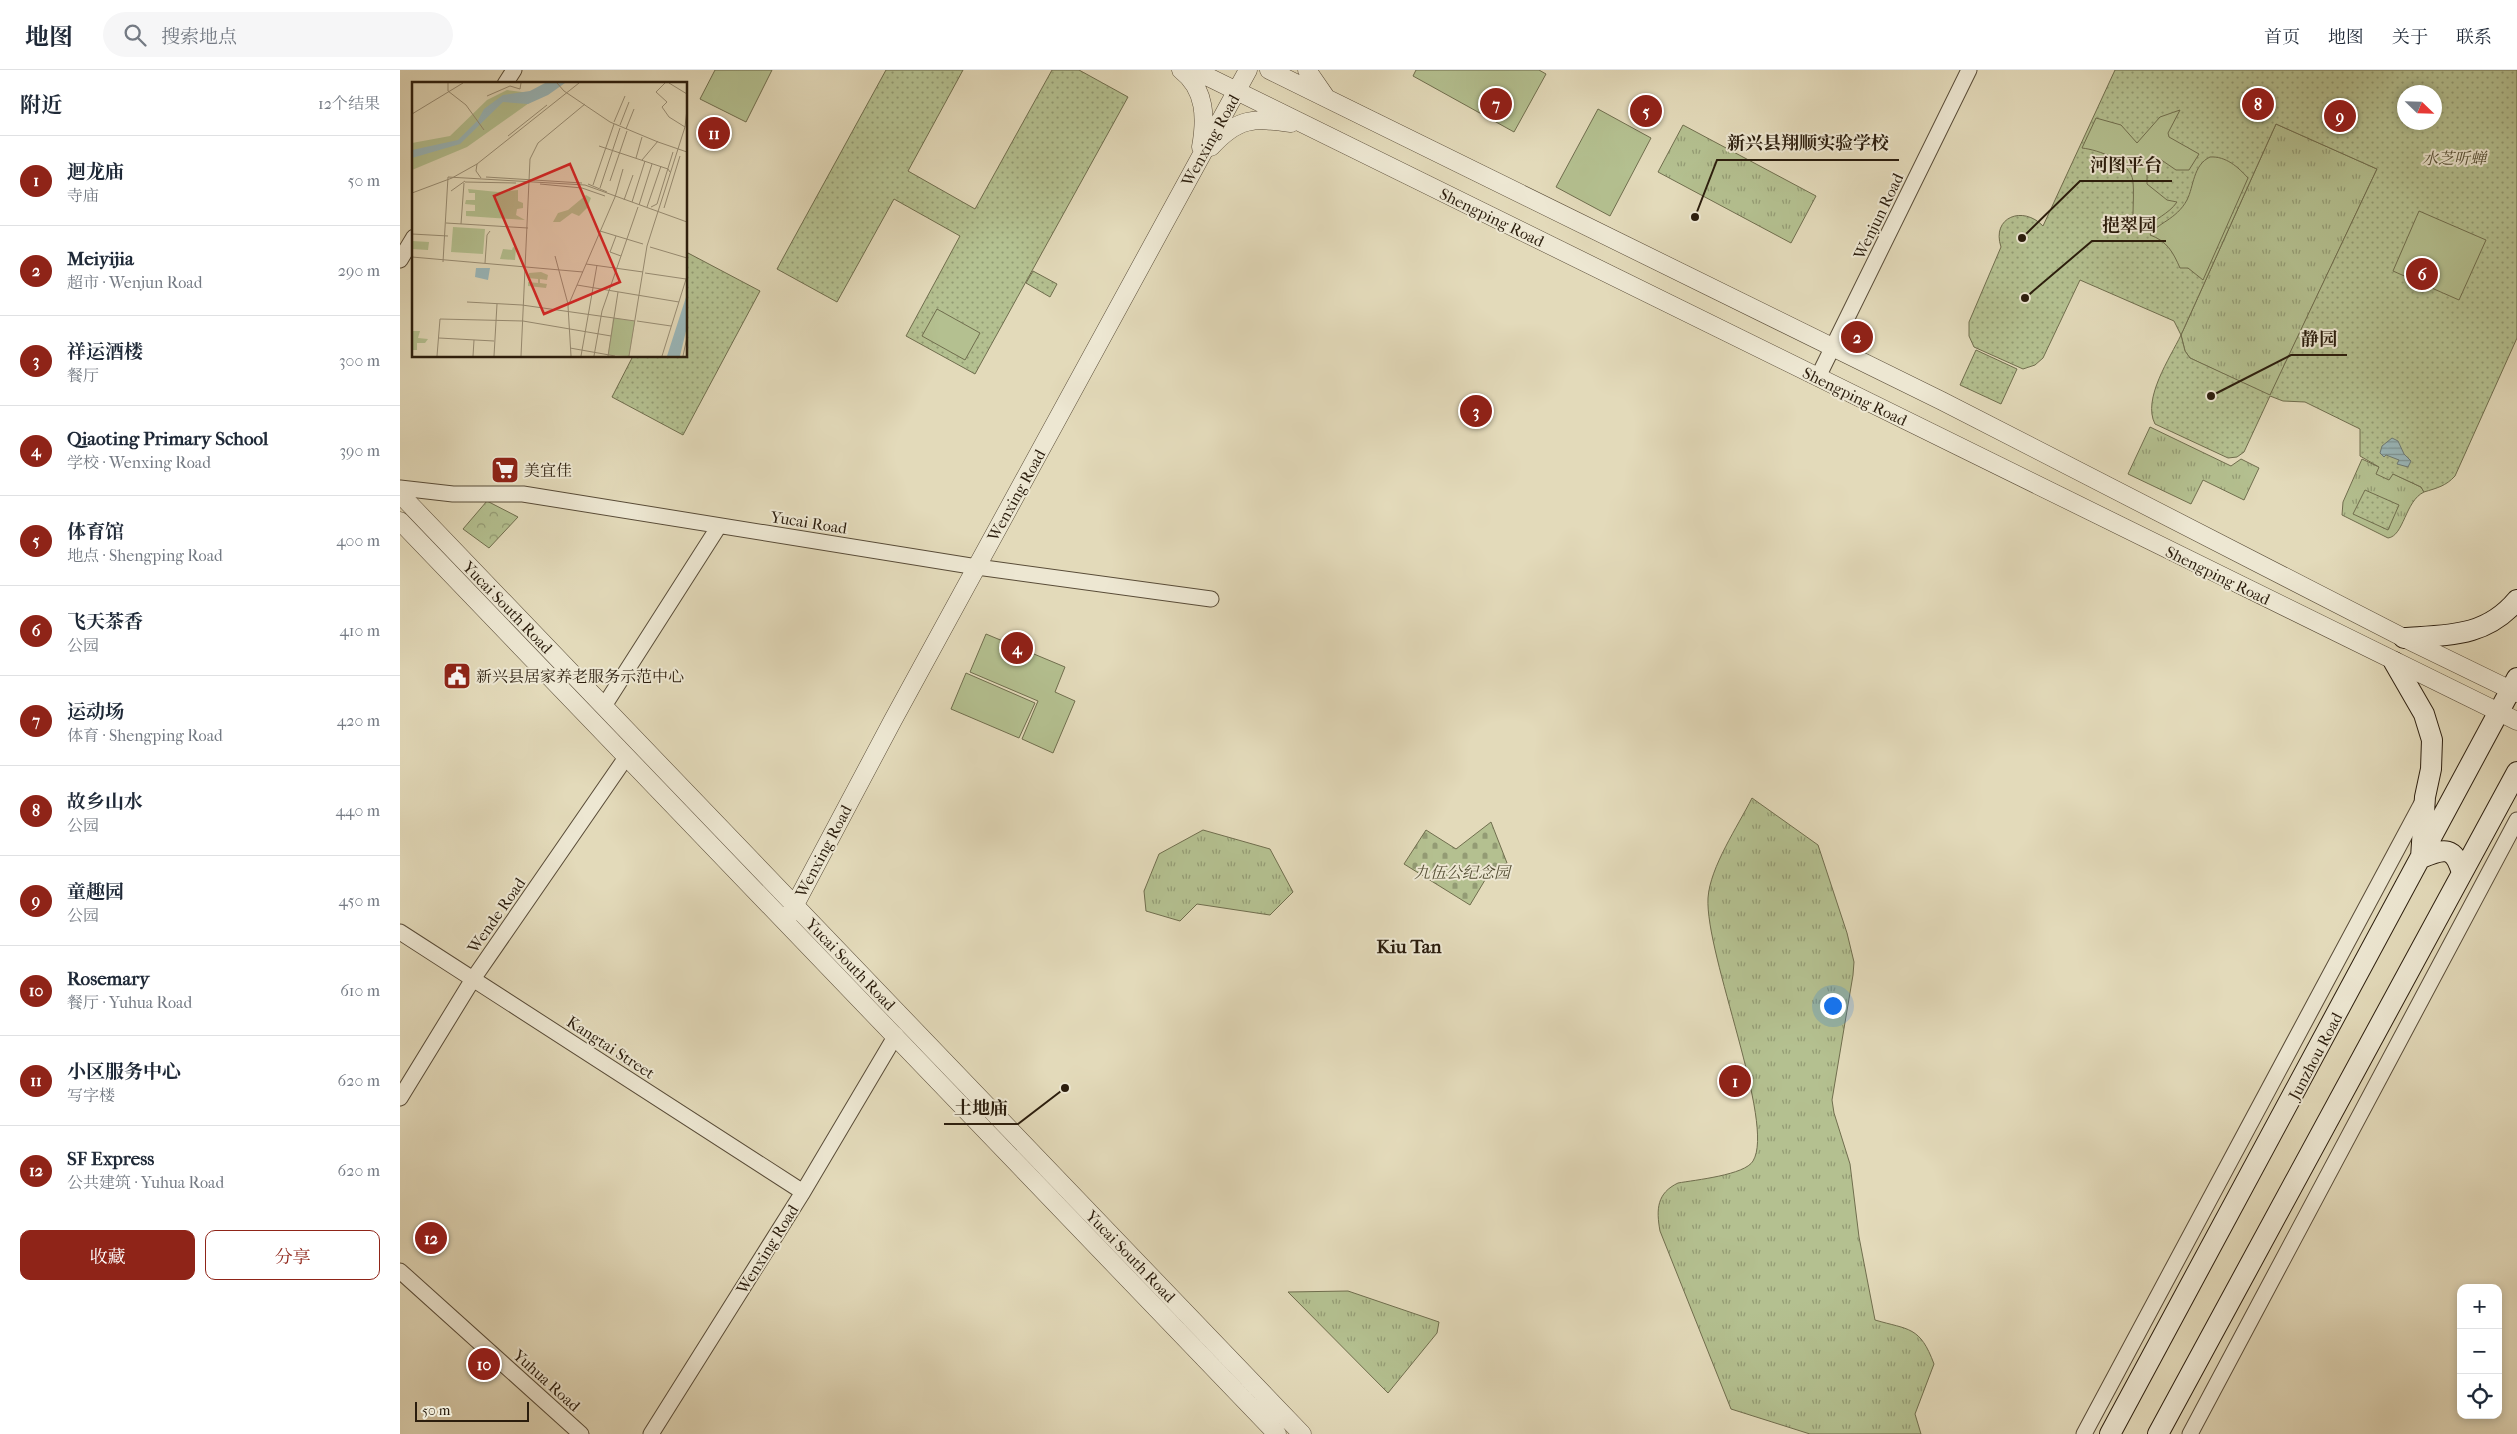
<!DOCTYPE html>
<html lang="zh">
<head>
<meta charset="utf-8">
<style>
  body { margin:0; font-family:"IM FELL French Canon","Noto Serif SC",serif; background:#f6f6f7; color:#1f2937 }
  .controls { position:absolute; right:15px; bottom:15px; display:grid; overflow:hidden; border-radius:10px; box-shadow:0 2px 8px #0003 }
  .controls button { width:45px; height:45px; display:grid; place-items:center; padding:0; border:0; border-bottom:1px solid #e0e1e3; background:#fff; color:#1f2937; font:25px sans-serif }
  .compass { position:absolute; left:1997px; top:15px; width:45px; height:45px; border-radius:50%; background:#fff; box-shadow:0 2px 8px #0003; rotate:113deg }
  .scale { position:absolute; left:15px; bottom:12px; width:114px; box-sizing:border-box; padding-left:5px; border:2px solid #2b1d0d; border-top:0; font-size:14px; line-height:18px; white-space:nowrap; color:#2b1d0d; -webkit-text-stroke:4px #ede7d2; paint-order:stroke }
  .you { position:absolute; left:1432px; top:935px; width:18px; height:18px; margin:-12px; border:4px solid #fff; border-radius:50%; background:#1a73e8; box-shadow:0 0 0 8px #1a73e833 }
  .badge { display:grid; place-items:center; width:32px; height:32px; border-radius:50%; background:#8f2418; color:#fff; font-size:16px; font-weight:700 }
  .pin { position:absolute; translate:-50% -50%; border:2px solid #fff; box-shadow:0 1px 5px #0006 }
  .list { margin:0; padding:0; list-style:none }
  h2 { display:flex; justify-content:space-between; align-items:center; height:65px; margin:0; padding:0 20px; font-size:21px }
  h2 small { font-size:16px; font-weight:400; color:#747a83 }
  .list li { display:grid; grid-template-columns:32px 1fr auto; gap:15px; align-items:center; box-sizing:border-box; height:90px; padding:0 20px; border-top:1px solid #e0e1e3 }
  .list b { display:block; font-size:19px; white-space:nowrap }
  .list p { margin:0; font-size:16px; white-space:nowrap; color:#747a83 }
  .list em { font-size:16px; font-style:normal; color:#747a83 }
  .actions { display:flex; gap:10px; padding:15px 20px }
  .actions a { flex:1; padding:11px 0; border:1px solid #8f2418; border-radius:10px; text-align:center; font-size:18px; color:#8f2418 }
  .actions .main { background:#8f2418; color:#fff }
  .icon { flex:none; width:28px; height:28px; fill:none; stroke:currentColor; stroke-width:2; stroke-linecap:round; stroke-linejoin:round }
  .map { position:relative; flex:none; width:2117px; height:1364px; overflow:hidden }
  header { display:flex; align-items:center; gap:30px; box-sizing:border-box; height:70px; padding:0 25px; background:#fff; border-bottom:1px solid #e0e1e3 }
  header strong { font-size:24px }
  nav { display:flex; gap:28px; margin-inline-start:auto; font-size:18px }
  .search { width:350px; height:45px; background:#f6f6f7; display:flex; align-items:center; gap:12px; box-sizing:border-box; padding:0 18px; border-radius:28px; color:#747a83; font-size:19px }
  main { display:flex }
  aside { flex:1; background:#fff }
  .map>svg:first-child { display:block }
  .grass { fill:url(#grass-tufts); stroke:#706e4e }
  .forest { fill:url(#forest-crowns); stroke:#706e4e }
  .cemetery { fill:url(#cemetery-stones); stroke:#706e4e }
  .park { fill:url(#park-dots); stroke:#706e4e; fill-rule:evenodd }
  .garden { fill:#b4c090; stroke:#706e4e }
  .water { fill:url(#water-rules); stroke:#6e7a75 }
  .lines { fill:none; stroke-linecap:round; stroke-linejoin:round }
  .minor-casing { stroke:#594c38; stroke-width:17 }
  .tertiary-casing { stroke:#594c38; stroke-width:19 }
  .secondary-casing { stroke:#2b1d0d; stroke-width:22 }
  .minor { stroke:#ede7d2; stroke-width:15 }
  .tertiary { stroke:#ede7d2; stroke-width:18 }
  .secondary { stroke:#ede7d2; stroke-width:20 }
  .labels { text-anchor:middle; stroke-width:4; stroke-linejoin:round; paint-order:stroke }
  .street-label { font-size:16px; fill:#2b1d0d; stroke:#ede7d2 }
  .park-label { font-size:16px; font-style:italic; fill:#544e34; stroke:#ede7d2 }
  .poi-label { font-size:16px; fill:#2b1d0d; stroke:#ede7d2; text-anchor:start }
  .quarter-label { font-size:19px; font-weight:bold; fill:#2b1d0d; stroke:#ede7d2 }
  .inset-road { fill:none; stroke:#998e75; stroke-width:1 }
  .view { fill:#d62828; fill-opacity:0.15; stroke:#d62828; stroke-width:2.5 }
  .inset-edge { fill:none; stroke:#2b1d0d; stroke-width:2.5 }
  .leader { fill:none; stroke:#2b1d0d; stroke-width:2 }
  .callout-dot { fill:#2b1d0d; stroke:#ede7d2; stroke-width:2 }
  .callout-label { font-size:18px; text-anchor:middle; font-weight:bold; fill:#2b1d0d; stroke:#ede7d2; stroke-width:4; stroke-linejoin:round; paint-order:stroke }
</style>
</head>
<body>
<header>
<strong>地图</strong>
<div class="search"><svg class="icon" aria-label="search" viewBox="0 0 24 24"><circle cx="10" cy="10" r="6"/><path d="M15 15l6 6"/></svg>搜索地点</div>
<nav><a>首页</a><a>地图</a><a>关于</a><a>联系</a></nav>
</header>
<main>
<aside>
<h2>附近<small>12个结果</small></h2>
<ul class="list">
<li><span class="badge">1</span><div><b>迴龙庙</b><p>寺庙</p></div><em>50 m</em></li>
<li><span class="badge">2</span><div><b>Meiyijia</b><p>超市 · Wenjun Road</p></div><em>290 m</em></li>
<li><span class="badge">3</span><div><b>祥运酒楼</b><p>餐厅</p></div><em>300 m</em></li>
<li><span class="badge">4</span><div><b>Qiaoting Primary School</b><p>学校 · Wenxing Road</p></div><em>390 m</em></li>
<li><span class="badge">5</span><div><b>体育馆</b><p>地点 · Shengping Road</p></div><em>400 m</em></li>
<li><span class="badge">6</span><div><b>飞天茶香</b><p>公园</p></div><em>410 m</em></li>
<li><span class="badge">7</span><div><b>运动场</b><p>体育 · Shengping Road</p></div><em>420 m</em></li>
<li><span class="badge">8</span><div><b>故乡山水</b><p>公园</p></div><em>440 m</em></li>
<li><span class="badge">9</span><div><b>童趣园</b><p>公园</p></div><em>450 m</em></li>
<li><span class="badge">10</span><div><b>Rosemary</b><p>餐厅 · Yuhua Road</p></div><em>610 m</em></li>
<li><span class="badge">11</span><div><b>小区服务中心</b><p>写字楼</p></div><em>620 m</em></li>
<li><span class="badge">12</span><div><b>SF Express</b><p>公共建筑 · Yuhua Road</p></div><em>620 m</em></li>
</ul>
<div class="actions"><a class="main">收藏</a><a>分享</a></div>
</aside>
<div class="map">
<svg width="2117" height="1364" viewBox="0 0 2117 1364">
  <defs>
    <pattern id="grass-tufts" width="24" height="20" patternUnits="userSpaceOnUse" patternTransform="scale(1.25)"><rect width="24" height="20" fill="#b4c090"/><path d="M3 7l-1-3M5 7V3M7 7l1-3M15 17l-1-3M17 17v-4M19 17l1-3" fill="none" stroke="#939b74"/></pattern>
    <pattern id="forest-crowns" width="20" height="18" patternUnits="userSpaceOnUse" patternTransform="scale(1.25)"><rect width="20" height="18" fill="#b4c090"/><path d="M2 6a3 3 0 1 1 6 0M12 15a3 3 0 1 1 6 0" fill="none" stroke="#939b74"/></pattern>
    <pattern id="cemetery-stones" width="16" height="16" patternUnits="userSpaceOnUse" patternTransform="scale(1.25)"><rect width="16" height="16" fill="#b4c090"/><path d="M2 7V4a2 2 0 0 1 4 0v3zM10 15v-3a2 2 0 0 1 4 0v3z" fill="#939b74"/></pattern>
    <pattern id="park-dots" width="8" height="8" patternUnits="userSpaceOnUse" patternTransform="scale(1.25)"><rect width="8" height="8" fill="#b4c090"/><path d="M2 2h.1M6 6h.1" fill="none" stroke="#939b74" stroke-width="1.8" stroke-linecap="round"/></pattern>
    <pattern id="water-rules" width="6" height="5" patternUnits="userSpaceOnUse" patternTransform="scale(1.25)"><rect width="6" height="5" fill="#9ab8bb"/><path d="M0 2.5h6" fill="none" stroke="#7e9596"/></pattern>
  </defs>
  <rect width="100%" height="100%" fill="#e3daba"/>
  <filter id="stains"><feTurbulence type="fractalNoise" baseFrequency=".004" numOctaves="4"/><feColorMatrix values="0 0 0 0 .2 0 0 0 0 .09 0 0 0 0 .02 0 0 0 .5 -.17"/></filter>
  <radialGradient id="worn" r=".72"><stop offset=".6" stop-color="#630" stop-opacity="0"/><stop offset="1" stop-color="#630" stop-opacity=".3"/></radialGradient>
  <path class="grass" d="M 1876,54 L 1977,99 L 1870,326 L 1790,288 L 1785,281 L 1781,265 Z
    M 1283,55 L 1416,126 L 1391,173 L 1258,102 Z
    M 1750,357 L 1831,396 L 1841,389 L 1859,398 L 1844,430 L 1803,410 L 1791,434 L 1728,404 Z
    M 1962,389 L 2021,417 L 2024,422 C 2005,431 2004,466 1988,468 L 1942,445 L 1943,432 Z
    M 1352,728 L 1418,775 L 1447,863 L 1454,892 L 1453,905 L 1432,1030 L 1434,1043 L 1450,1094 L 1459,1167 L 1475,1250 C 1509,1260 1520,1256 1534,1294 L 1515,1344 L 1521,1364 L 1410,1364 L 1331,1339 L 1260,1161 C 1256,1139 1257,1123 1278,1113 C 1295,1110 1345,1105 1353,1091 C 1376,1054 1305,885 1308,828 C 1310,797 1338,756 1352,728 Z
    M 803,760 L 870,779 L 893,822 L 870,845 L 797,834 L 780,851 L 746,841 L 744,821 L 759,784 Z
    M 948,1221 L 1039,1252 L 1037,1263 L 988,1323 L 888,1222 Z"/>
  <path class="forest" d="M 87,431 L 118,447 L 89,478 L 63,459 Z"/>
  <path class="cemetery" d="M 1091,752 L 1107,793 L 1091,800 L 1070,835 L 1004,794 L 1026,760 L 1056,779 Z"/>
  <path class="park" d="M 486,0 L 563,0 L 508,101 L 575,139 L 652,0 L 679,0 L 728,27 L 575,304 L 506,266 L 560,166 L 494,129 L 437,232 L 377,199 Z
    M 1715,0 L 2117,0 L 2117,268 L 2055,406 C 2046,416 2037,418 2024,422 L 2021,417 L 1993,404 L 1989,410 L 1976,404 L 1979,397 L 1960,386 L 1960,359 L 1905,332 L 1883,331 L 1870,326 L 1844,382 L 1837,387 L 1828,388 L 1755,354 C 1742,329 1770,288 1781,265 L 1774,251 L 1680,210 L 1643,288 L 1635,295 L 1623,299 L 1574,277 L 1569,266 L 1569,252 L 1601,177 C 1591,147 1623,135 1643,156 ZM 2004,22 L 2034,22 L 2034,52 L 2004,52 ZM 1876,54 L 1977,99 L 1870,325 L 1790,288 L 1785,281 L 1781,265 Z
    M 288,183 L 360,221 L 283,365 L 212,327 L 233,286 L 286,286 L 286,186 Z
    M 633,201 L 657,214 L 650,227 L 626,213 Z
    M 1576,280 L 1617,299 L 1601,334 L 1560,315 Z
    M 1965,420 L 1999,435 L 1988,460 L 1953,444 Z"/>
  <path class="garden" d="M 315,0 L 372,0 L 346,52 L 300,29 Z
    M 1016,0 L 1139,0 L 1146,4 L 1114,62 L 1013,6 Z
    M 1198,39 L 1251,68 L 1210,146 L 1156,117 Z
    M 1780,40 L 1768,63 L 1769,67 L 1799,84 L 1789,100 L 1776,100 L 1757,87 L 1747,98 L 1747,114 L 1767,130 L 1777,132 C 1769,144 1754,149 1745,159 L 1733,147 C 1733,135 1734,123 1733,111 C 1730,91 1699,80 1682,78 L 1696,48 L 1721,55 L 1737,73 L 1760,47 Z
    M 1810,87 C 1826,86 1838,97 1848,108 L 1803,210 L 1788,198 L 1780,198 C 1773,182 1767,171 1750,165 C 1757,153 1776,150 1787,130 C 1794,116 1793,95 1810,87 Z
    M 2019,141 L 2086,170 L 2059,230 L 1993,201 Z
    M 537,239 L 580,263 L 565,290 L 522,266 Z
    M 586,564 L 665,597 L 655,622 L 675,631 L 653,683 L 622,669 L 638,631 L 570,602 Z
    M 566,603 L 635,633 L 619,668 L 551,639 Z"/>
  <path class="water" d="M 1992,368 L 1998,371 L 2004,384 L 2011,391 L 2008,397 L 1997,394 L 1999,390 L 1986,385 L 1984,387 L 1980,383 L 1982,376 Z"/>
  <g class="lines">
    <defs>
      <path id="minor" d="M 105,14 L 114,0
        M 0,190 L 14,167
        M 1418,307 L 1569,0
        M 0,418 L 53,424 L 123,424 L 577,497 L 811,529
        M 204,636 L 319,456
        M 0,862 L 403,1122
        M 0,1028 L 73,909 L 227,686
        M 0,1201 L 181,1364
        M 251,1364 L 403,1122 L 496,965
        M 1684,1364 L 2023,731
        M 1790,1364 L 2117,750"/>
      <path id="tertiary" d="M 781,0 C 806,19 806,49 801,77
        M 794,0 L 2117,651
        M 869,0 L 1542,331 L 2004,568 L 2117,623
        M 907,0 L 925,26
        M 811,77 C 838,47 854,48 891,53
        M 0,424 L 902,1364
        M 0,451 L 877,1364
        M 390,844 L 493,650 L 848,0"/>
      <path id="secondary" d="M 2004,568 C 2049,565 2086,567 2117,530
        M 1994,592 L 2024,644 L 2032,670 L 2031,699 L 2025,727 L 2021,788 C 2045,778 2054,776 2062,803
        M 1710,1364 L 2117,608
        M 1758,1364 L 2117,702"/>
    </defs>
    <use href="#minor" class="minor-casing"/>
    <use href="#tertiary" class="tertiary-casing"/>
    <use href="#secondary" class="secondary-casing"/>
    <use href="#minor" class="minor"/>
    <use href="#tertiary" class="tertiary"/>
    <use href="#secondary" class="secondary"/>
  </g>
  <defs>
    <symbol id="supermarket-square" viewBox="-11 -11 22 22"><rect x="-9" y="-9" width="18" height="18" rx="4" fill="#8f2418" stroke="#ede7d2"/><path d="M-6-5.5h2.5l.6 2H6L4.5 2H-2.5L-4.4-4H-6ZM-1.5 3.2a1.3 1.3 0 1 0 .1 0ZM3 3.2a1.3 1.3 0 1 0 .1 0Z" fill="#fff"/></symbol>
    <symbol id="civic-square" viewBox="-11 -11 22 22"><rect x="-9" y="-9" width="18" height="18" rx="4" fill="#8f2418" stroke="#ede7d2"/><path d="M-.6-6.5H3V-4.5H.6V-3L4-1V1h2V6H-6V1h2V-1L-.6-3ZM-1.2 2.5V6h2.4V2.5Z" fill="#fff"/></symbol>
  </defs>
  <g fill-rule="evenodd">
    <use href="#supermarket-square" x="89" y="384" width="32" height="32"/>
    <use href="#civic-square" x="41" y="590" width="32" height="32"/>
  </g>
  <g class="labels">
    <g class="street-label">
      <text transform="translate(810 70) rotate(-61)" y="6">Wenxing Road</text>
      <text transform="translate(1478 146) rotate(-64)" y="6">Wenjun Road</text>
      <text transform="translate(1092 147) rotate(26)" y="6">Shengping Road</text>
      <text transform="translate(1455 326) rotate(26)" y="6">Shengping Road</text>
      <text transform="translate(616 425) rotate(-61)" y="6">Wenxing Road</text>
      <text transform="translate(409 452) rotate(9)" y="6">Yucai Road</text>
      <text transform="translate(1818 505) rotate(26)" y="6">Shengping Road</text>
      <text transform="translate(108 537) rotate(46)" y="6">Yucai South Road</text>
      <text transform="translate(423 781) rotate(-62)" y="6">Wenxing Road</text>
      <text transform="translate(96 845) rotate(-55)" y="6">Wende Road</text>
      <text transform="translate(451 894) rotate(46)" y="6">Yucai South Road</text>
      <text transform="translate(211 977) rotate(33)" y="6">Kangtai Street</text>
      <text transform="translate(1915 986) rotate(-62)" y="6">Junzhou Road</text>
      <text transform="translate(367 1179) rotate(-58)" y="6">Wenxing Road</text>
      <text transform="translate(731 1186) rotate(46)" y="6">Yucai South Road</text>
      <text transform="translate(147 1310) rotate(42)" y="6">Yuhua Road</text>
    </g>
    <g class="park-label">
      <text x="2054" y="94">水芝听蝉</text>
      <text x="1062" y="808">九伍公纪念园</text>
    </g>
    <g class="poi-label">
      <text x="124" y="406">美宜佳</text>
      <text x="76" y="612">新兴县居家养老服务示范中心</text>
    </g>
    <g class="quarter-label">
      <text x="1009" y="883">Kiu Tan</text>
    </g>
  </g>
  <g transform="translate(12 12)">
    <rect width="275" height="275" fill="#e3daba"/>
    <path d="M 174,113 L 179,116 L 175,126 L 167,134 L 160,131 L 148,140 L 141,140 L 146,131 L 156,128 ZM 41,145 L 73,147 L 71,172 L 39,170 ZM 0,249 L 8,249 L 6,256 L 16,257 L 13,261 L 5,261 L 5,268 L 0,268 Z" fill="#b4c090"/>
    <path d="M 95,8 L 118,11 L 117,21 L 55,65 L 0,88 L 0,61 L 38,54 L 75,18 ZM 56,107 L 86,110 L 106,108 L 106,119 L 111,121 L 111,126 L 105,127 L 104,133 L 113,138 L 54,134 L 54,129 L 63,129 L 63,123 L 53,122 L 54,118 L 63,118 L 63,111 L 57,111 ZM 0,159 L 17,160 L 16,168 L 0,167 ZM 101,165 L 104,166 L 103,178 L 88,177 L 91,167 L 100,168 ZM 129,190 L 136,193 L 135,198 L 128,197 L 128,201 L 135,202 L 134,206 L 116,204 L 116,200 L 126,201 L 126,197 L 116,196 L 117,191 ZM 201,236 L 223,239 L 217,274 L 196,273 Z" fill="#b4c090"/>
    <path d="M 133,1 L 153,1 L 136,13 L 116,22 L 91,20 L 48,62 L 0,76 L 0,68 L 46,58 L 66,38 L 72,27 L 91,13 L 118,9 ZM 64,186 L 78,186 L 76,198 L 63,195 ZM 275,212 L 275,245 L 268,274 L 255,274 Z" fill="#9ab8bb"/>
    <path class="inset-road" d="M 36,1 L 36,9 L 54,23 L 72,48M 145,1 L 152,9 L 198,40 L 246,60M 253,1 L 244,10 L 255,20 L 250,25 L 257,35 L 273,45M 257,1 L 275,12M 75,14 L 98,4 L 108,7 L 109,1M 0,32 L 51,1M 202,40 L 213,14M 208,43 L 217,20M 214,47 L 222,27M 96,54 L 135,23M 246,60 L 275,70M 187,64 L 256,87 L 258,90M 224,76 L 230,55M 230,78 L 246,59M 65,82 L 64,89 L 69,96M 74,95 L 170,101M 198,99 L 215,49M 53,100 L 104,101M 128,102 L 170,106 L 193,114M 176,102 L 195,110M 181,103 L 202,42M 188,106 L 208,46M 39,109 L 53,99M 0,111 L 40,96 L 65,82 L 167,1M 212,118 L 221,93M 220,120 L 233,79M 227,123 L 240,82M 235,125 L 249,84M 239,125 L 245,122 L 261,70M 252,126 L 268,74M 34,141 L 116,146M 49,142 L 52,101M 188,149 L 231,162M 0,152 L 36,154M 204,154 L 198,170 L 209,174M 238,165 L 275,176M 143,174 L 156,222M 0,175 L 171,190M 31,180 L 36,95 L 173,103 L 275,140M 73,181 L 75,153 L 78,149M 174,182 L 231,190M 233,191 L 274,197M 165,203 L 267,220M 55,220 L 110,223 L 223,239M 28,237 L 111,239 L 199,254M 225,239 L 259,244M 27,256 L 82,259M 158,266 L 203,274M 25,274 L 28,237M 61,274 L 62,258M 82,274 L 85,222M 109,274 L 118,77 L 126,61 L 173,22M 159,274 L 156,224 L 203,115 L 211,87M 169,274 L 185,183M 182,274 L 190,229 L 226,125M 196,274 L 206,210M 217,274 L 235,164 L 273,45 L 275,27M 250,274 L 275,194M 271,274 L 275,255"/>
    <path class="view" d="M 158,82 L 208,200 L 132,232 L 82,114 Z"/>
    <rect width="275" height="275" class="inset-edge"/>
  </g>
  <path class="leader" d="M1295 147L1317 90H1499M1622 168L1680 111H1772M1625 228L1692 171H1766M1811 326L1891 285H1947M665 1018L618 1054H544"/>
  <g class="callout-dot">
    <circle cx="1295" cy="147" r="5"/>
    <circle cx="1622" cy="168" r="5"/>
    <circle cx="1625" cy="228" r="5"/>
    <circle cx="1811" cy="326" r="5"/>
    <circle cx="665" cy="1018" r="5"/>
  </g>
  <g class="callout-label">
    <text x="1408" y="79">新兴县翔顺实验学校</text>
    <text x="1726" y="101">河图平台</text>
    <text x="1729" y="161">挹翠园</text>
    <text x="1919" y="275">静园</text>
    <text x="581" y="1044">土地庙</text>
  </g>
  <rect width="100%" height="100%" filter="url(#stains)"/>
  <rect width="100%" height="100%" fill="url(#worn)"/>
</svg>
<div class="controls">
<button>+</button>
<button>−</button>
<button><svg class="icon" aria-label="locate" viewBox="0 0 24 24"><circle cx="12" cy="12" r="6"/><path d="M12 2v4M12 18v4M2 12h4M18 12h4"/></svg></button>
</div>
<svg class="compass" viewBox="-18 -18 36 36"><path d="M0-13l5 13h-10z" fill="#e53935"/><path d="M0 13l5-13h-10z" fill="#747a83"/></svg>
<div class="scale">50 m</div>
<div class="you"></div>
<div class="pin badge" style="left:1335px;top:1011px">1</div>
<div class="pin badge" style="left:1457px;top:267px">2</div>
<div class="pin badge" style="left:1076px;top:341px">3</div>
<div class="pin badge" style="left:617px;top:578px">4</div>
<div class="pin badge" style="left:1246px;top:41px">5</div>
<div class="pin badge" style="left:2022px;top:204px">6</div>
<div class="pin badge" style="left:1096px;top:34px">7</div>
<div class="pin badge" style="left:1858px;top:34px">8</div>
<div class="pin badge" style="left:1940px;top:46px">9</div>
<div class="pin badge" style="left:84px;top:1294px">10</div>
<div class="pin badge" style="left:314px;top:63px">11</div>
<div class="pin badge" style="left:31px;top:1168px">12</div>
</div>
</main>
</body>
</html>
